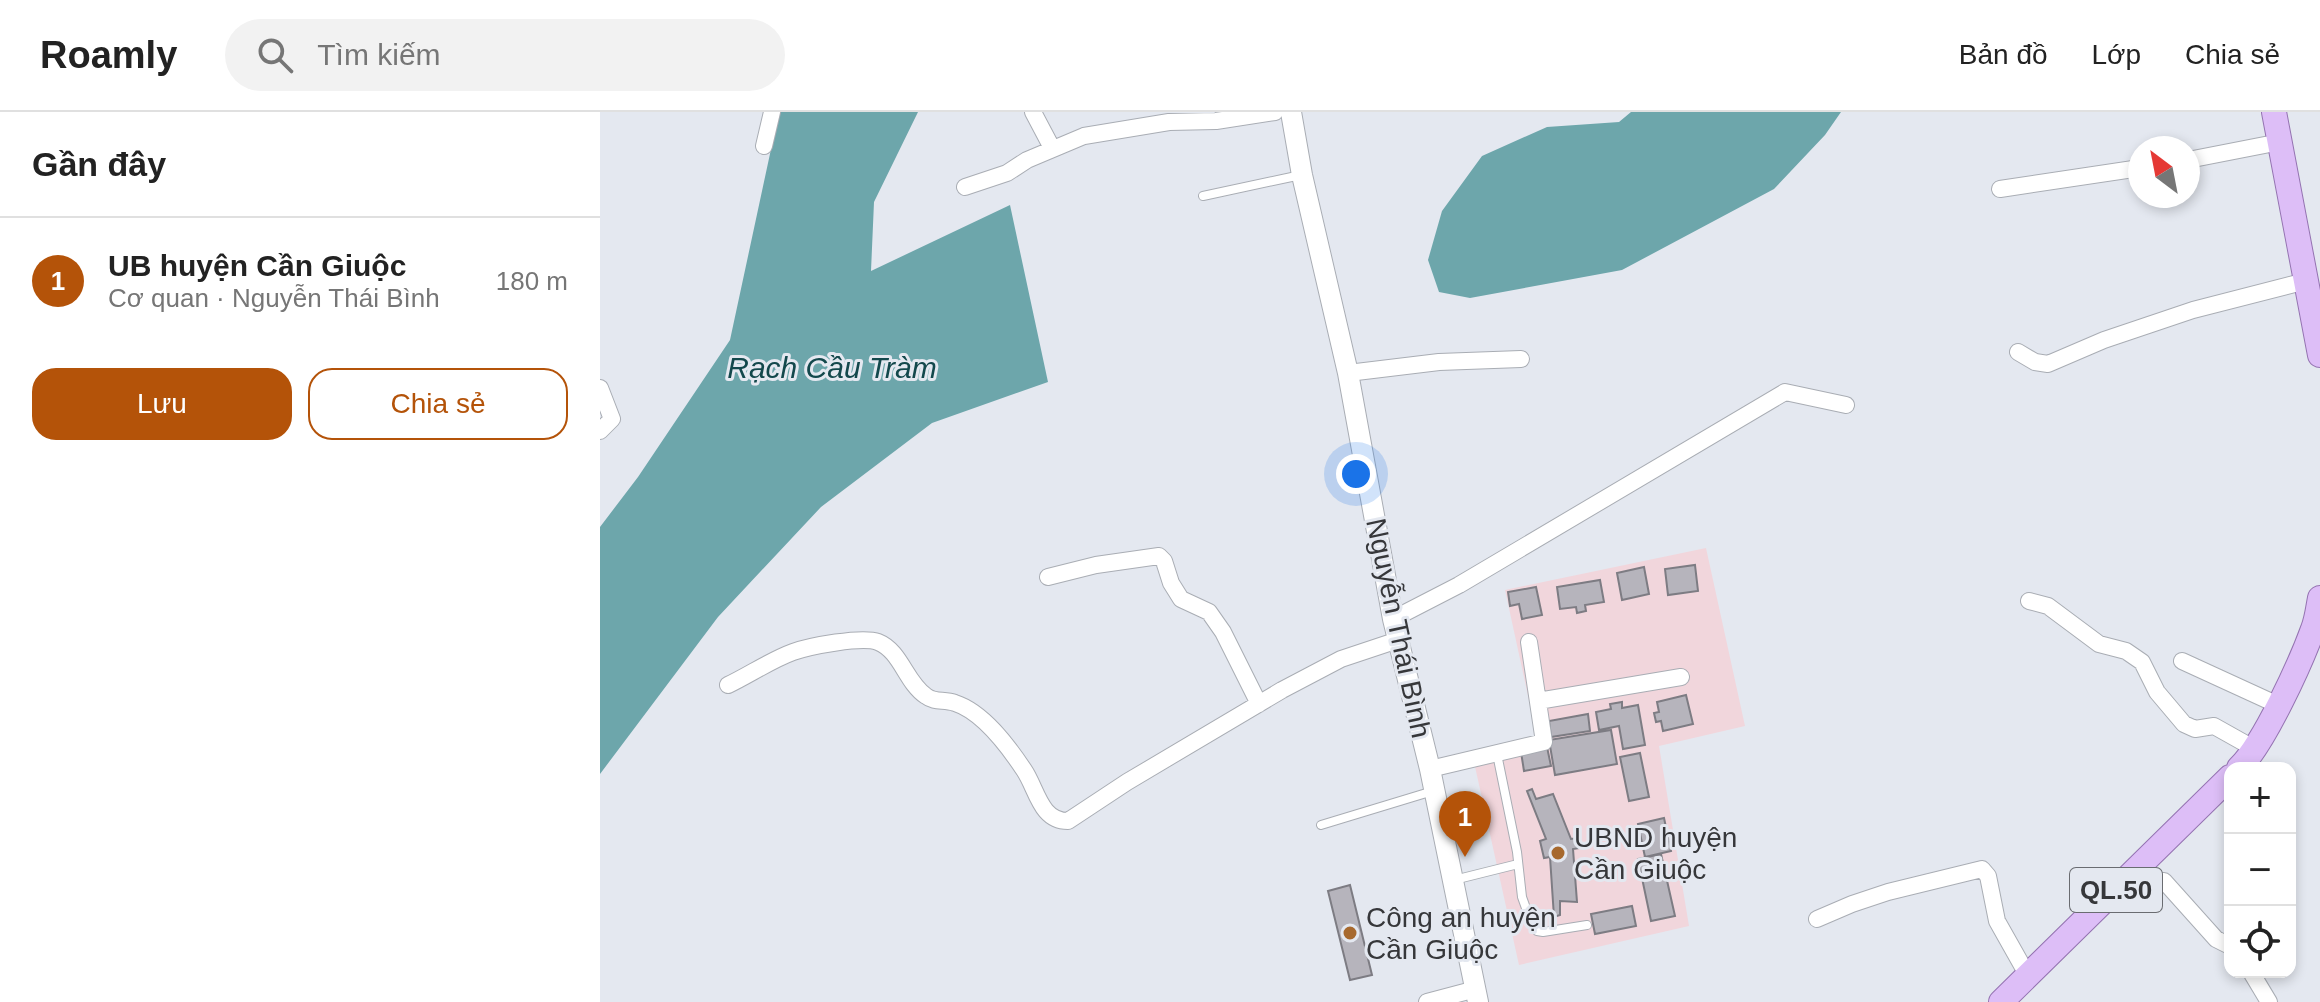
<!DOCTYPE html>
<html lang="vi">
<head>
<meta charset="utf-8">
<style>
  body { margin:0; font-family:Arial,sans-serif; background:#f2f2f2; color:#222 }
  .controls { position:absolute; right:24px; bottom:24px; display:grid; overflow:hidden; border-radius:16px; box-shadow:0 4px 12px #0003 }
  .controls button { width:72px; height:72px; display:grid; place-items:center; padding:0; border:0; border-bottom:2px solid #e0e0e0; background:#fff; color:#222; font:40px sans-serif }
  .compass { position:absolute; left:1528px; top:24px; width:72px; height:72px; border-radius:50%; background:#fff; box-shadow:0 4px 12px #0003; rotate:328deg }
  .you { position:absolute; left:756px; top:362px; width:28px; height:28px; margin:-20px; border:6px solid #fff; border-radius:50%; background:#1a73e8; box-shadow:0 0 0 12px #1a73e833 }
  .badge { display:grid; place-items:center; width:52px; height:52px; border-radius:50%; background:#b45309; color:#fff; font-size:26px; font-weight:700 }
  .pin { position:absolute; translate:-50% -66px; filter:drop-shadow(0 2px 4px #0008) }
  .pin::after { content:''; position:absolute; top:42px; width:28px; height:24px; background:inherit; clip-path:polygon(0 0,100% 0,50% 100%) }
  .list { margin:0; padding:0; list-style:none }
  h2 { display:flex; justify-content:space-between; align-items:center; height:104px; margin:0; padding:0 32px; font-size:34px }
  h2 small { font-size:26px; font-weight:400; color:#767676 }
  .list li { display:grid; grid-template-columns:52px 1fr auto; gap:24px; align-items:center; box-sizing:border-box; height:128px; padding:0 32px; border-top:2px solid #e0e0e0 }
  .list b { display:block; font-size:30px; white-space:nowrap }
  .list p { margin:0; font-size:26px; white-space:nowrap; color:#767676 }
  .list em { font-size:26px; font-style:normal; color:#767676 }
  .actions { display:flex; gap:16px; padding:24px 32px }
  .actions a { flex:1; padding:18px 0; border:2px solid #b45309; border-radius:24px; text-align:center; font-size:28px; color:#b45309 }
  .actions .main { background:#b45309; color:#fff }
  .icon { flex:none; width:44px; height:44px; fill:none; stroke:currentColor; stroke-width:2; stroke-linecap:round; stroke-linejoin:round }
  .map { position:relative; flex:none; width:1720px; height:890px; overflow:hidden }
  header { display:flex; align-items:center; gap:48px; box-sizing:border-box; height:112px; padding:0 40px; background:#fff; border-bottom:2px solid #e0e0e0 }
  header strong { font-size:38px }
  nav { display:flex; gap:44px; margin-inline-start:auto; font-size:28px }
  .search { width:560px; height:72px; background:#f2f2f2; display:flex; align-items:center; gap:20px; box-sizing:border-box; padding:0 28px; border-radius:44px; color:#767676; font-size:30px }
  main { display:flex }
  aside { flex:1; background:#fff }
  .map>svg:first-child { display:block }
  .commercial { fill:#f1d6dc }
  .water { fill:#6da6ab }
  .building { fill:#b6b4bc; stroke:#7d7c83; stroke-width:2 }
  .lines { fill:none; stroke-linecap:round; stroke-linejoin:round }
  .service-casing { stroke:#a9adb4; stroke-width:10 }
  .minor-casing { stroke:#a9adb4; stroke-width:18 }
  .tertiary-casing { stroke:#a9adb4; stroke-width:22 }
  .primary-casing { stroke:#9473b1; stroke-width:26 }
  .service { stroke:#fff; stroke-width:8 }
  .minor { stroke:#fff; stroke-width:16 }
  .tertiary { stroke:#fff; stroke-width:20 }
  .primary { stroke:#ddbef7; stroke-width:24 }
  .poi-dot { fill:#a7692e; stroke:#e4e8f0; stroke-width:3 }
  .labels { text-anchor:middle; stroke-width:6; stroke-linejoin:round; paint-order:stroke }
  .shield { fill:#e4e8f0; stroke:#6a6c71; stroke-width:2 }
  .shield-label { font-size:26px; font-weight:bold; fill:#36373a }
  .street-label { font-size:28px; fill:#36373a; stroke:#e4e8f0 }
  .poi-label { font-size:28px; fill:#36373a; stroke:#e4e8f0; text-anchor:start }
  .water-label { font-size:30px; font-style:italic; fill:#13484c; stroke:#e4e8f0 }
</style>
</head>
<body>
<header>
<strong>Roamly</strong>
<div class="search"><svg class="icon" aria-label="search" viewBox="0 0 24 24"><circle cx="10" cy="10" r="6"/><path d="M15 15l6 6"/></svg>Tìm kiếm</div>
<nav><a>Bản đồ</a><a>Lớp</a><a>Chia sẻ</a></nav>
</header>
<main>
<aside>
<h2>Gần đây<small></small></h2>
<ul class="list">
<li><span class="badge">1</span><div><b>UB huyện Cần Giuộc</b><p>Cơ quan · Nguyễn Thái Bình</p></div><em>180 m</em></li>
</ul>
<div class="actions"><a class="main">Lưu</a><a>Chia sẻ</a></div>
</aside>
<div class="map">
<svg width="1720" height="890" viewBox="0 0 1720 890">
  <rect width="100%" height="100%" fill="#e4e8f0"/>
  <path class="commercial" d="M 1106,436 L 1145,614 L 1059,634 L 1089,814 L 919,853 L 872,641 L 937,625 L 905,478 Z"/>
  <path class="water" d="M 179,0 L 318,0 L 274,90 L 271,159 L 410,93 L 448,270 L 332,311 L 221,395 L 118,505 L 0,662 L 0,415 L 38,365 L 130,228 Z
    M 1031,0 L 1241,0 L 1225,23 L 1174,77 L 1022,158 L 870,186 L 839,180 L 828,148 L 842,99 L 882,44 L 947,15 L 1019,10 Z"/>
  <path class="building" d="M 1095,453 L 1098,479 L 1068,483 L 1065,457 Z
    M 1044,455 L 1049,482 L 1022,488 L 1017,461 Z
    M 1000,468 L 1004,490 L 985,493 L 986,499 L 977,501 L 976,495 L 960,497 L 957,475 Z
    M 936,475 L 942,503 L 922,507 L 919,492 L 910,494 L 908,480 Z
    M 1086,583 L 1093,612 L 1063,619 L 1061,609 L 1056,610 L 1054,601 L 1059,600 L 1057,590 Z
    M 1022,590 L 1022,596 L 1038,593 L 1045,633 L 1023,637 L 1019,614 L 999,618 L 996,600 L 1011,597 L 1010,592 Z
    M 988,602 L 990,619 L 951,625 L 949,609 Z
    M 1011,618 L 1017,652 L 955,663 L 949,628 Z
    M 947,635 L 951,654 L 924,659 L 921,640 Z
    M 1040,641 L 1049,685 L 1029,689 L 1020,645 Z
    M 932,677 L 936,687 L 953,682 L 971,727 L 978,726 L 980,736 L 973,737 L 977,790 L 960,789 L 960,803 L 954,805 L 950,745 L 944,746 L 940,729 L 946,727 L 927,679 Z
    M 1064,706 L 1071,739 L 1045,745 L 1038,712 Z
    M 1061,742 L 1075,804 L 1051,809 L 1038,747 Z
    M 750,773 L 772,863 L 750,868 L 728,779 Z
    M 1032,794 L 1036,814 L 995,822 L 991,802 Z"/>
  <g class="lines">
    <defs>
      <path id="service" d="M 603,84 L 701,63
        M 897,642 L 917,740 L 922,785 L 931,810 L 937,819 L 943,820 L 987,813
        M 721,713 L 833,679
        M 854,768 L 918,752"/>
      <path id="minor" d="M 433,0 L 452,36
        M 164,34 L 172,0
        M 1588,48 L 1680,30
        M 365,75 L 407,61 L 427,48 L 484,24 L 569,10 L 616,9 L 675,0
        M 1400,77 L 1540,56
        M 1418,240 L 1435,250 L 1448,252 L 1504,228 L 1593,198 L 1706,169
        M 748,261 L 839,250 L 921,247
        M 0,276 L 12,307 L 0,319
        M 448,465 L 496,453 L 559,444 L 564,449 L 571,471 L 581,487 L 609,500 L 623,520 L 659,592
        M 1429,489 L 1448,494 L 1499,532 L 1526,539 L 1542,550 L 1557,580 L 1584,612 L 1595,617 L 1614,614 L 1655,637
        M 793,507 L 859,473 L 1185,280 L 1246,293
        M 1582,549 L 1678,593
        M 128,573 C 149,563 171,548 193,540 C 210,534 262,524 278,530 C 301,539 306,571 326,584 C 335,591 344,587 355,591 C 383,600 408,634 424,658 C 437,677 440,709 468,709 L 527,670 L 682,578 L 741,547 L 798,528
        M 938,589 L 1081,565
        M 830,657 L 944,630 L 929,530
        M 1536,758 L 1548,769 L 1564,769 L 1616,827 L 1630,834
        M 1217,807 L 1252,792 L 1288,780 L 1382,757 L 1388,764 L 1397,809 L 1428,864
        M 1651,860 L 1669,890
        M 827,890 L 876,877"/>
      <path id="tertiary" d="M 691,0 L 702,63 L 748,261 L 793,507 L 830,657 L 878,890"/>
      <path id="primary" d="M 1674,0 L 1720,243
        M 1639,656 C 1664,632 1701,550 1713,517 C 1717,507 1718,496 1720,486
        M 1401,890 L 1630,665"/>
    </defs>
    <use href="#service" class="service-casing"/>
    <use href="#minor" class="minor-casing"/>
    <use href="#tertiary" class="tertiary-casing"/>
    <use href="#primary" class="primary-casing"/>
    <use href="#service" class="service"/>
    <use href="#minor" class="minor"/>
    <use href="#tertiary" class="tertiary"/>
    <use href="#primary" class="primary"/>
  </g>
  <g class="poi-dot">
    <circle cx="958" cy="741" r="8"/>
    <circle cx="750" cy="821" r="8"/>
  </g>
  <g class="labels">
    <rect class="shield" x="1470" y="756" width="92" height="44" rx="6"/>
    <g class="shield-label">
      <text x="1516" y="787">QL.50</text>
    </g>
    <g class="street-label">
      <text transform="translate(799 516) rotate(78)" y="10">Nguyễn Thái Bình</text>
    </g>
    <g class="poi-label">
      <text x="974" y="735">UBND huyện<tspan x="974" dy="32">Cần Giuộc</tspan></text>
      <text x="766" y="815">Công an huyện<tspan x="766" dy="32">Cần Giuộc</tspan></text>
    </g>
    <g class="water-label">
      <text x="232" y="266">Rạch Cầu Tràm</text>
    </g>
  </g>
</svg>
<div class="controls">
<button>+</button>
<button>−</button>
<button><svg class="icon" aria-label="locate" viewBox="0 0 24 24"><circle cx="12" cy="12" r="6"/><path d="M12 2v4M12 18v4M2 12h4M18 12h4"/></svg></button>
</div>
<svg class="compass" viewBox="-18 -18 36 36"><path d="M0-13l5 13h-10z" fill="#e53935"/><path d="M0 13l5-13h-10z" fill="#767676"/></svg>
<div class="you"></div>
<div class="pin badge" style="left:865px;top:745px">1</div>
</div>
</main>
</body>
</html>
